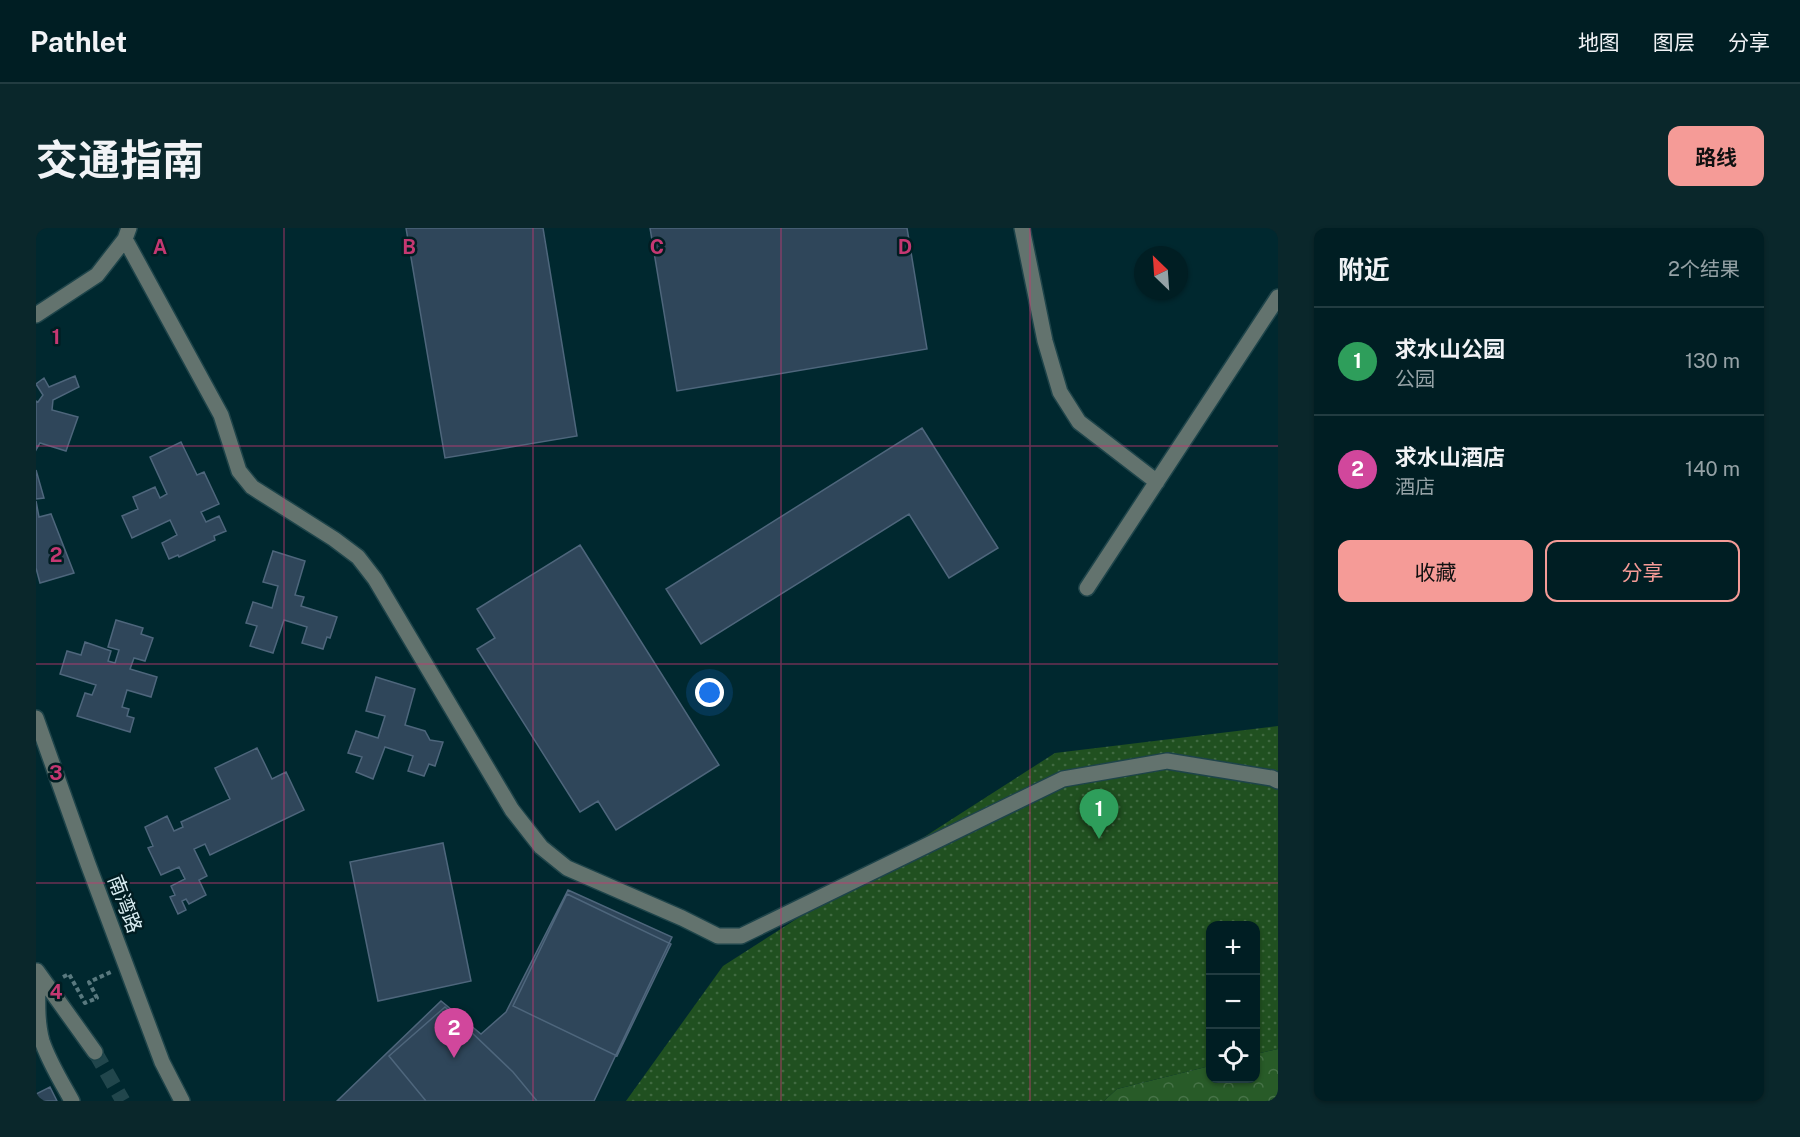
<!DOCTYPE html>
<html lang="zh">
<head>
<meta charset="utf-8">
<style>
  body { margin:0; font-family:"Public Sans","Noto Sans SC",sans-serif; background:#0a272b; color:#f1f3f6 }
  .controls { position:absolute; right:18px; bottom:18px; display:grid; overflow:hidden; border-radius:12px; box-shadow:0 2px 4px #0004 }
  .controls button { width:54px; height:54px; display:grid; place-items:center; padding:0; border:0; border-bottom:2px solid #223c41; background:#001e23; color:#f1f3f6; font:30px sans-serif }
  .compass { position:absolute; left:1098px; top:18px; width:54px; height:54px; border-radius:50%; background:#001e23; box-shadow:0 2px 4px #0004; rotate:335deg }
  .you { position:absolute; left:674px; top:465px; width:21px; height:21px; margin:-15px; border:4px solid #fff; border-radius:50%; background:#1a73e8; box-shadow:0 0 0 9px #1a73e833 }
  .badge { display:grid; place-items:center; width:39px; height:39px; border-radius:50%; background:#f59b97; color:#fff; font-size:20px; font-weight:700 }
  .pin { position:absolute; translate:-50% -50px; filter:drop-shadow(0 2px 3px #0008) }
  .pin::after { content:''; position:absolute; top:32px; width:21px; height:18px; background:inherit; clip-path:polygon(0 0,100% 0,50% 100%) }
  .list { margin:0; padding:0; list-style:none }
  h2 { display:flex; justify-content:space-between; align-items:center; height:78px; margin:0; padding:0 24px; font-size:26px }
  h2 small { font-size:20px; font-weight:400; color:#95a2a6 }
  .list li { display:grid; grid-template-columns:39px 1fr auto; gap:18px; align-items:center; box-sizing:border-box; height:108px; padding:0 24px; border-top:2px solid #223c41 }
  .list b { display:block; font-size:22px; white-space:nowrap }
  .list p { margin:0; font-size:20px; white-space:nowrap; color:#95a2a6 }
  .list em { font-size:20px; font-style:normal; color:#95a2a6 }
  .actions { display:flex; gap:12px; padding:18px 24px }
  .actions a { flex:1; padding:14px 0; border:2px solid #f59b97; border-radius:12px; text-align:center; font-size:21px; color:#f59b97 }
  .actions .main { background:#f59b97; color:#111 }
  .icon { flex:none; width:33px; height:33px; fill:none; stroke:currentColor; stroke-width:2; stroke-linecap:round; stroke-linejoin:round }
  .map { position:relative; flex:none; width:1242px; height:873px; overflow:hidden; border-radius:12px }
  header { display:flex; align-items:center; gap:36px; box-sizing:border-box; height:84px; padding:0 30px; background:#001e23; border-bottom:2px solid #223c41 }
  header strong { font-size:28px }
  nav { display:flex; gap:33px; margin-inline-start:auto; font-size:21px }
  .intro { display:flex; align-items:center; justify-content:space-between; box-sizing:border-box; height:144px; padding:0 36px }
  h1 { margin:0; font-size:42px }
  .button { padding:15px 27px; border-radius:12px; background:#f59b97; color:#111; font-size:21px; font-weight:700 }
  main { display:flex; gap:36px; padding:0 36px }
  aside { flex:1; background:#001e23; border-radius:12px; box-shadow:0 2px 4px #0004 }
  .map>svg:first-child { display:block }
  .forest { fill:url(#forest-crowns) }
  .park { fill:url(#park-dots) }
  .building { fill:#2f465a; stroke:#4e667c; stroke-width:1.5 }
  .lines { fill:none; stroke-linecap:round; stroke-linejoin:round }
  .minor-tunnel { stroke:#21464c; stroke-width:15; stroke-dasharray:15 8; stroke-linecap:butt }
  .minor-casing { stroke:#1e444a; stroke-width:18 }
  .path { stroke:#59797f; stroke-width:4; stroke-dasharray:4.5 3; stroke-linecap:butt }
  .minor { stroke:#63736e; stroke-width:15 }
  .grid { fill:none; stroke:#c53872; stroke-width:1.5; stroke-opacity:0.55 }
  .labels { text-anchor:middle; stroke-width:5; stroke-linejoin:round; paint-order:stroke }
  .street-label { font-size:20px; fill:#d9edf2; stroke:#011d22 }
  .grid-label { font-size:20px; text-anchor:middle; font-weight:bold; fill:#c53872; stroke:#011d22; stroke-width:5; stroke-linejoin:round; paint-order:stroke }
</style>
</head>
<body>
<header>
<strong>Pathlet</strong>
<nav><a>地图</a><a>图层</a><a>分享</a></nav>
</header>
<div class="intro"><h1>交通指南</h1><a class="button">路线</a></div>
<main>
<div class="map">
<svg width="1242" height="873" viewBox="0 0 1242 873">
  <defs>
    <pattern id="forest-crowns" width="20" height="18" patternUnits="userSpaceOnUse" patternTransform="scale(1.5)"><rect width="20" height="18" fill="#285b28"/><path d="M2 6a3 3 0 1 1 6 0M12 15a3 3 0 1 1 6 0" fill="none" stroke="#477348"/></pattern>
    <pattern id="park-dots" width="8" height="8" patternUnits="userSpaceOnUse" patternTransform="scale(1.5)"><rect width="8" height="8" fill="#205020"/><path d="M2 2h.1M6 6h.1" fill="none" stroke="#406a41" stroke-width="1.8" stroke-linecap="round"/></pattern>
  </defs>
  <rect width="100%" height="100%" fill="#00282f"/>
  <path class="forest" d="M 1242,821 L 1242,873 L 1068,873 L 1081,861 L 1174,838 L 1174,850 L 1220,850 L 1220,826 Z"/>
  <path class="park" d="M 1242,498 L 1242,821 L 1220,826 L 1220,698 L 1174,698 L 1174,838 L 1081,861 L 1068,873 L 590,873 L 687,738 L 1019,525 Z"/>
  <path class="building" d="M 370,0 L 507,0 L 541,208 L 409,230 Z
    M 614,0 L 871,0 L 891,121 L 641,163 Z
    M 39,148 L 43,159 L 17,172 L 16,182 L 42,189 L 30,223 L 4,215 L 0,222 L 0,173 L 2,174 L 7,167 L 0,156 L 8,150 L 13,159 Z
    M 886,200 L 962,320 L 913,350 L 873,286 L 665,416 L 630,361 Z
    M 145,214 L 161,247 L 168,244 L 183,276 L 165,284 L 170,294 L 183,288 L 190,303 L 178,308 L 179,312 L 143,329 L 142,327 L 133,331 L 126,315 L 141,307 L 134,292 L 96,310 L 86,288 L 102,281 L 97,269 L 119,259 L 124,270 L 131,266 L 114,229 Z
    M 0,242 L 8,270 L 0,271 Z
    M 0,273 L 3,289 L 15,286 L 38,345 L 4,355 L 0,340 Z
    M 544,317 L 683,537 L 580,602 L 562,573 L 544,584 L 441,421 L 459,410 L 441,381 Z
    M 237,323 L 269,333 L 259,367 L 268,369 L 265,378 L 301,389 L 294,410 L 291,409 L 287,421 L 266,415 L 271,399 L 248,392 L 237,425 L 214,418 L 221,398 L 210,395 L 217,374 L 236,380 L 242,358 L 227,354 Z
    M 80,392 L 107,400 L 105,406 L 117,410 L 109,433 L 98,430 L 94,441 L 121,449 L 115,469 L 91,462 L 86,479 L 93,481 L 91,488 L 98,490 L 94,504 L 41,488 L 49,465 L 56,467 L 60,457 L 24,446 L 31,423 L 45,427 L 49,414 L 75,423 L 72,433 L 79,435 L 83,422 L 72,419 Z
    M 340,449 L 379,461 L 369,497 L 389,503 L 394,512 L 407,514 L 399,538 L 393,536 L 388,548 L 372,543 L 377,528 L 349,519 L 337,551 L 320,544 L 326,529 L 312,525 L 320,503 L 342,510 L 349,488 L 330,483 Z
    M 221,520 L 236,551 L 250,544 L 268,582 L 174,627 L 169,616 L 158,621 L 171,648 L 163,652 L 170,667 L 153,676 L 150,671 L 146,673 L 150,682 L 142,686 L 134,669 L 139,667 L 135,658 L 149,651 L 143,639 L 125,647 L 112,620 L 117,618 L 109,599 L 131,588 L 138,603 L 147,599 L 145,594 L 194,571 L 179,540 Z
    M 407,615 L 435,753 L 342,773 L 314,634 Z
    M 532,662 L 636,709 L 558,873 L 301,873 L 405,773 L 445,806 L 470,784 Z
    M 531,666 L 635,716 L 581,828 L 477,778 Z
    M 409,779 L 477,844 L 501,873 L 390,873 L 353,828 Z
    M 14,859 L 21,873 L 0,873 L 0,866 Z"/>
  <g class="lines">
    <path class="minor-tunnel" d="M 59,824 L 87,873"/>
    <defs>
      <path id="minor" d="M 986,0 L 1009,113 L 1024,164 L 1043,194 L 1121,254
        M 89,11 L 185,187 L 203,243 L 216,259 L 298,311 L 322,329 L 339,351 L 476,582 L 505,619 L 531,640 L 646,690 L 682,708 L 705,708 L 1027,551 L 1131,533 L 1236,550 L 1242,553
        M 0,87 L 61,47 L 89,11 L 93,0
        M 1051,360 L 1242,69
        M 0,490 L 52,636 L 126,834 L 146,873
        M 1,743 L 59,824
        M 2,746 C 2,767 0,792 6,813 C 13,834 25,853 36,873"/>
    </defs>
    <use href="#minor" class="minor-casing"/>
    <path class="path" d="M 27,749 L 33,746 L 49,775 L 61,770 L 53,754 L 75,744"/>
    <use href="#minor" class="minor"/>
  </g>
  <path class="grid" d="M 248,0 L 248,873M 497,0 L 497,873M 745,0 L 745,873M 994,0 L 994,873M 0,218 L 1242,218M 0,436 L 1242,436M 0,655 L 1242,655"/>
  <g class="labels">
    <g class="street-label">
      <text transform="translate(89 676) rotate(69)" y="7">南湾路</text>
    </g>
  </g>
  <g class="grid-label">
    <text x="124" y="26">A</text>
    <text x="373" y="26">B</text>
    <text x="621" y="26">C</text>
    <text x="869" y="26">D</text>
    <text x="20" y="116">1</text>
    <text x="20" y="334">2</text>
    <text x="20" y="552">3</text>
    <text x="20" y="771">4</text>
  </g>
</svg>
<div class="controls">
<button>+</button>
<button>−</button>
<button><svg class="icon" aria-label="locate" viewBox="0 0 24 24"><circle cx="12" cy="12" r="6"/><path d="M12 2v4M12 18v4M2 12h4M18 12h4"/></svg></button>
</div>
<svg class="compass" viewBox="-18 -18 36 36"><path d="M0-13l5 13h-10z" fill="#e53935"/><path d="M0 13l5-13h-10z" fill="#95a2a6"/></svg>
<div class="you"></div>
<div class="pin badge" style="left:1063px;top:611px;background:#2e9e5b">1</div>
<div class="pin badge" style="left:418px;top:830px;background:#d1479c">2</div>
</div>
<aside>
<h2>附近<small>2个结果</small></h2>
<ul class="list">
<li><span class="badge" style="background:#2e9e5b">1</span><div><b>求水山公园</b><p>公园</p></div><em>130 m</em></li>
<li><span class="badge" style="background:#d1479c">2</span><div><b>求水山酒店</b><p>酒店</p></div><em>140 m</em></li>
</ul>
<div class="actions"><a class="main">收藏</a><a>分享</a></div>
</aside>
</main>
</body>
</html>
